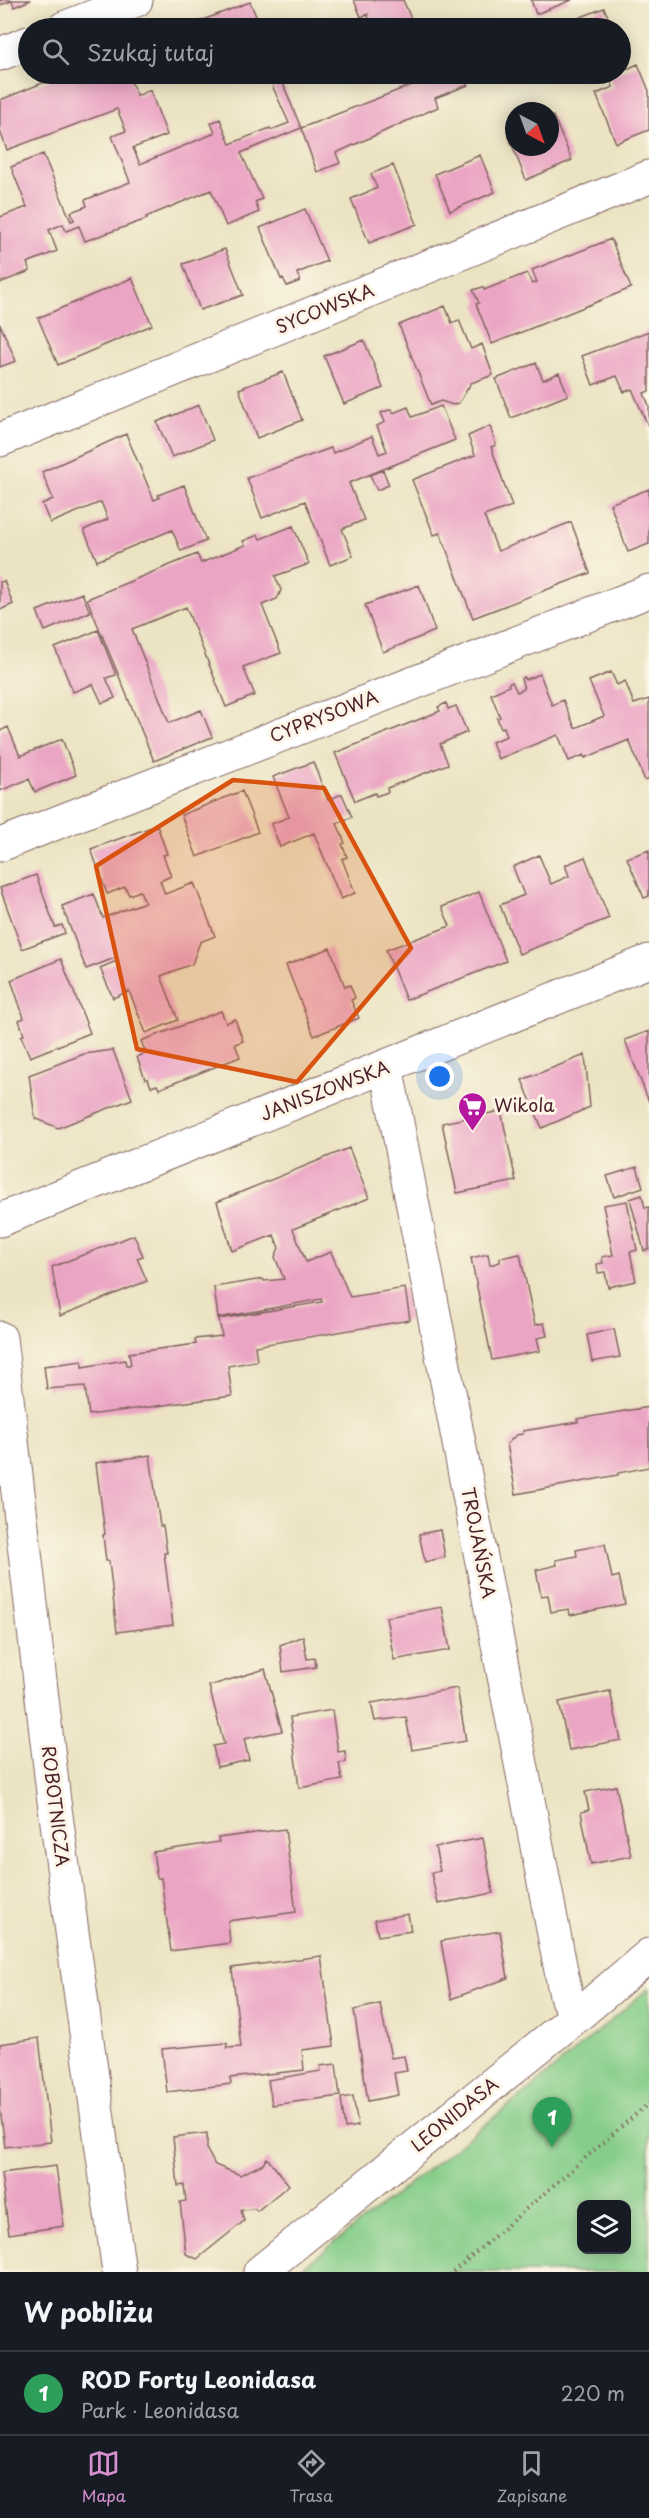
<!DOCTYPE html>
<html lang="pl">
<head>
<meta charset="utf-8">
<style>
  body { margin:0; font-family:"Playpen Sans",sans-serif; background:#242831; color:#f1f3f6 }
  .controls { position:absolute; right:18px; bottom:18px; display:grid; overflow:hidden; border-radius:12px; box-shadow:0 3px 15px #0003 }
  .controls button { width:54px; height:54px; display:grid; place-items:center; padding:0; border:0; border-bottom:2px solid #363941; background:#171b24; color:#f1f3f6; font:30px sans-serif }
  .compass { position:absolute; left:505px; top:102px; width:54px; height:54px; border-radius:50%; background:#171b24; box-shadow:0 3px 15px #0003; rotate:139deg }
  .you { position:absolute; left:440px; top:1077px; width:21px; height:21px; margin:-15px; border:4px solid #fff; border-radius:50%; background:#1a73e8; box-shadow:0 0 0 9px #1a73e833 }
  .badge { display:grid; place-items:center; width:39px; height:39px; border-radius:50%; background:#d690ce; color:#fff; font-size:20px; font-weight:700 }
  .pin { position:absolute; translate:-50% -50px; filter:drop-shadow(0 2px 3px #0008) }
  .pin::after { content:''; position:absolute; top:32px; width:21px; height:18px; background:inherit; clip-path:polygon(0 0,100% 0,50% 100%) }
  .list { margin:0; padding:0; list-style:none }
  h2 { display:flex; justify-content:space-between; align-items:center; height:78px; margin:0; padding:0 24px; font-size:26px }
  h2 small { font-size:20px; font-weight:400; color:#9ea1a6 }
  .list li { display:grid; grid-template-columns:39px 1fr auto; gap:18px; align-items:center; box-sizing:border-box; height:84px; padding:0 24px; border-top:2px solid #363941 }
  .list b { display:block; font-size:22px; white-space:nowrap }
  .list p { margin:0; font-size:20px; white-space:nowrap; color:#9ea1a6 }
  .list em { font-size:20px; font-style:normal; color:#9ea1a6 }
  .icon { flex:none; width:33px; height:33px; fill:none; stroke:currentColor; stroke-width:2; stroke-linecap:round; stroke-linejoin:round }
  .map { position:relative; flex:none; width:649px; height:2272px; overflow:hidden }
  .search { position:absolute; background:#171b24; box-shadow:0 3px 15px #0003; left:18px; right:18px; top:18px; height:66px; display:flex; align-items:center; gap:15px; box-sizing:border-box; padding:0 21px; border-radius:33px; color:#9ea1a6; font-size:22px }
  .sheet { height:162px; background:#171b24 }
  nav { display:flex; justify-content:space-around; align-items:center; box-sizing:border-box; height:84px; border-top:2px solid #363941; background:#171b24; font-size:16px; color:#9ea1a6 }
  nav a { display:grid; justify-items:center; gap:3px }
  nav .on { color:#d690ce }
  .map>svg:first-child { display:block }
  .green { fill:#85cd89; stroke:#68765a; stroke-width:1.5; fill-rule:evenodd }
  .building { fill:#eba5c4 }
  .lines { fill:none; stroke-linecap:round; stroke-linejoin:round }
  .minor-casing { stroke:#826460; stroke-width:35 }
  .path { stroke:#826460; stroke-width:4; stroke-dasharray:1.5 4.5; stroke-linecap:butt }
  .minor { stroke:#fff; stroke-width:33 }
  .marked { fill:#d8530f; fill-opacity:0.2; stroke:#d8530f; stroke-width:4.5; stroke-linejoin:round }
  .labels { text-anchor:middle; stroke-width:6; stroke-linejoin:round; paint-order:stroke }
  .street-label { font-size:18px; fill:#4a1f2b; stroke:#fcf5e5 }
  .poi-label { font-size:18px; fill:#4a1f2b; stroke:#fcf5e5; text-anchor:start }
</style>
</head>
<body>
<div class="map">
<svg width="649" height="2272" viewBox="0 0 649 2272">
  <rect width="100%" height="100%" fill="#fcf5e5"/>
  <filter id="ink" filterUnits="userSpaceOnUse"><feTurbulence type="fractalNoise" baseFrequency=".0167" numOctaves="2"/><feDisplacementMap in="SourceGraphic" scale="12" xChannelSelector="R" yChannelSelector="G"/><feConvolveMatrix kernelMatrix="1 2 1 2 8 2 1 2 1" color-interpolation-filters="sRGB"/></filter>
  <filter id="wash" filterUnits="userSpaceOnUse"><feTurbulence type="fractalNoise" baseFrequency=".008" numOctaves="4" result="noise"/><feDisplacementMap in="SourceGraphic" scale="24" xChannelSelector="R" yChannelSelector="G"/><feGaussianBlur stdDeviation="1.35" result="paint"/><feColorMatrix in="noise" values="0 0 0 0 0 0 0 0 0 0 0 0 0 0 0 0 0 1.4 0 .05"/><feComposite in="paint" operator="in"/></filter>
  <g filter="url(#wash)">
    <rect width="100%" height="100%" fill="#ebe3c2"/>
    <path class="green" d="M 649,1988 L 649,2272 L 297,2272 L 529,2090 ZM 582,2204 L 626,2204 L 626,2250 L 582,2250 Z"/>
    <g id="blocks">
      <path class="building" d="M 0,0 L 31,0 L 14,7 L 12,1 L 0,5 Z
        M 354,0 L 403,0 L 415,28 L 374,28 L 369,22 L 368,14 L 361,17 Z
        M 531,0 L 572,0 L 536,14 Z
        M 250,2 L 261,28 L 182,28 Z
        M 604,8 L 613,28 L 553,28 Z
        M 638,64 L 649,91 L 649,130 L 616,143 L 596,94 L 613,87 L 609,77 Z
        M 65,74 L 128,74 L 137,96 L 150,90 L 167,135 L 133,148 L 140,164 L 215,133 L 211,123 L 220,119 L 230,144 L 270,128 L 271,130 L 289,123 L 267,74 L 279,74 L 301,128 L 241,153 L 262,199 L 255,202 L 259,212 L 226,226 L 211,190 L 146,217 L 147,219 L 85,241 L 79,226 L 66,231 L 63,224 L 49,230 L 57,251 L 27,263 L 30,271 L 0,283 L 0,217 L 27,207 L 11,167 L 43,154 L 71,221 L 74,220 L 71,212 L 87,206 L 85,200 L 130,182 L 112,136 L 126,131 L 117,109 L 7,150 L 0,131 L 0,100 Z
        M 440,74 L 464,74 L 468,85 L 435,98 L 438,107 L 336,153 L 340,163 L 317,172 L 301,128 Z
        M 553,116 L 572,160 L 526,180 L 508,135 L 514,133 L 514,147 L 550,147 L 550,117 Z
        M 480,155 L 495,192 L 450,211 L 435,174 Z
        M 393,165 L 417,224 L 369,243 L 351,199 L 377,188 L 371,174 Z
        M 305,209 L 327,261 L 297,273 L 300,281 L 287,286 L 283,278 L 281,279 L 260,228 Z
        M 611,239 L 631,288 L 492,344 L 476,304 L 479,303 L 473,290 L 483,287 L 484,290 L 527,273 L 532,284 L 537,282 L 532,270 Z
        M 225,249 L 243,295 L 200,310 L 183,264 Z
        M 132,278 L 152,325 L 58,365 L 38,318 Z
        M 445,306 L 452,323 L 459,320 L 471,349 L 482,344 L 493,375 L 471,383 L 459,403 L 453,405 L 441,401 L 431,405 L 399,325 Z
        M 0,324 L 16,361 L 0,367 Z
        M 649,331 L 649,391 L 644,393 L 649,406 L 649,428 L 632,389 L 624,392 L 617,376 L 593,385 L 582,356 Z
        M 364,340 L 383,388 L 344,404 L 324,356 Z
        M 536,363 L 543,380 L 559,373 L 568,395 L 511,418 L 496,379 Z
        M 283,372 L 302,420 L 257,438 L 239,389 Z
        M 199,405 L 213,440 L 172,457 L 157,422 Z
        M 441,406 L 455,440 L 349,483 L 364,520 L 342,529 L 353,556 L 330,565 L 305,501 L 262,518 L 247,478 L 331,448 L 333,453 L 372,436 L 379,454 L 387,451 L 377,426 L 385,422 L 381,413 L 392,409 L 393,413 L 408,407 L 412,417 Z
        M 490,426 L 496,445 L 491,447 L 512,506 L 484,516 L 498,551 L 571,522 L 590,573 L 473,618 L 440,533 L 434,535 L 412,480 L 475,455 L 468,436 Z
        M 126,434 L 154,500 L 159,498 L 158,495 L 184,485 L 206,541 L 181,551 L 172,530 L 97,561 L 84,530 L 108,519 L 101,502 L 50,523 L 42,504 L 53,499 L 42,472 Z
        M 383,470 L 389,485 L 377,490 L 370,475 Z
        M 649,489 L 649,544 L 628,552 L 610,504 Z
        M 293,526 L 309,564 L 275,576 L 281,590 L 279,595 L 277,599 L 262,605 L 281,653 L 243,667 L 255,695 L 226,707 L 186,607 L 132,629 L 169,723 L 201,710 L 212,737 L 154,761 L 87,599 L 197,554 L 201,563 L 245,545 L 243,541 L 258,535 L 260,539 Z
        M 4,581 L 13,604 L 0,610 L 0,582 Z
        M 419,585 L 435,631 L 383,652 L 365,605 Z
        M 82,593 L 90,612 L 45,631 L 37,611 Z
        M 98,630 L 116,675 L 106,678 L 115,698 L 102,703 L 93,684 L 73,692 L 55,648 Z
        M 611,672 L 617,685 L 625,681 L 634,704 L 649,699 L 649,779 L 645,781 L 629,740 L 585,758 L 584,755 L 569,761 L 558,735 L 498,759 L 492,742 L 507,736 L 504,727 L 501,728 L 497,718 L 500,717 L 491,694 L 509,686 L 508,684 L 512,682 L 517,692 L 524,689 L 521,679 L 524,677 L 525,680 L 540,674 L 552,705 L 563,700 L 575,728 L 604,716 L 589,681 Z
        M 446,703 L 448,709 L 456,706 L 467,732 L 440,744 L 448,764 L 387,788 L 388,792 L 376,796 L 375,793 L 355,801 L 335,753 L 440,711 L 438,707 Z
        M 8,727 L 20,756 L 62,739 L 76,775 L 35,792 L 29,779 L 0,791 L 0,731 Z
        M 313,762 L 328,800 L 342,794 L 352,817 L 337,823 L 345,843 L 342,844 L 347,857 L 342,859 L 355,893 L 341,899 L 314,833 L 280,847 L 271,824 L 289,817 L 273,777 Z
        M 242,791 L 258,832 L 197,857 L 181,815 Z
        M 157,825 L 167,854 L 163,855 L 171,876 L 160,881 L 165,894 L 194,883 L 215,936 L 200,942 L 192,964 L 161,976 L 178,1020 L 146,1033 L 129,991 L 113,998 L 100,968 L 117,961 L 115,958 L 86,969 L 62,906 L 94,894 L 103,918 L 145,902 L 140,891 L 129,895 L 125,887 L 107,894 L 91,849 Z
        M 649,850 L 649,896 L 644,898 L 627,858 Z
        M 539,855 L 551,884 L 569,876 L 565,865 L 585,857 L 609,918 L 519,954 L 500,905 L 524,895 L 513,867 Z
        M 36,875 L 55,927 L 62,925 L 65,933 L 22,949 L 0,888 Z
        M 479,892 L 506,961 L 406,1000 L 386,950 L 450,926 L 442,907 Z
        M 330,948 L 345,987 L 350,985 L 355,998 L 351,1000 L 359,1018 L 314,1036 L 286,965 Z
        M 61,959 L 90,1033 L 30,1057 L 21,1036 L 24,1035 L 19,1020 L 24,1018 L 11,980 Z
        M 221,1011 L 226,1023 L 235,1019 L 243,1041 L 235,1044 L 240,1057 L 159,1089 L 157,1085 L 151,1087 L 148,1079 L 145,1079 L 137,1057 L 146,1053 L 141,1041 Z
        M 649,1031 L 649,1102 L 625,1040 Z
        M 113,1050 L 132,1099 L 58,1128 L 35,1118 L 29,1075 L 84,1054 Z
        M 585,1055 L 590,1107 L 542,1128 L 522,1080 Z
        M 501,1111 L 516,1181 L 457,1193 L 442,1123 Z
        M 349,1148 L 369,1198 L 293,1229 L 306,1262 L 331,1252 L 350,1297 L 405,1288 L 410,1320 L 255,1346 L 257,1361 L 228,1366 L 232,1396 L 89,1415 L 85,1386 L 47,1389 L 44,1366 L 82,1361 L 82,1367 L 125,1360 L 126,1365 L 131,1365 L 129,1353 L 196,1344 L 195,1339 L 222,1336 L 219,1319 L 322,1302 L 321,1299 L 218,1318 L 214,1287 L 263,1279 L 264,1281 L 284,1279 L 275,1257 L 279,1248 L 274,1235 L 232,1251 L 217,1202 Z
        M 637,1167 L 643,1187 L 614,1197 L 607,1176 Z
        M 642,1195 L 645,1208 L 649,1207 L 649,1249 L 644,1251 L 630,1199 Z
        M 627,1201 L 637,1250 L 630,1252 L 636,1281 L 608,1287 L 605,1272 L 598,1273 L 597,1264 L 603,1263 L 602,1257 L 613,1255 L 603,1205 Z
        M 134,1235 L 143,1256 L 137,1258 L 147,1281 L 60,1316 L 52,1267 Z
        M 488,1254 L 490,1265 L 500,1262 L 500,1258 L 520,1254 L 535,1325 L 544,1323 L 547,1336 L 537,1338 L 540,1351 L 492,1360 L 471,1258 Z
        M 614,1329 L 620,1357 L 592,1362 L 587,1335 Z
        M 649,1407 L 649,1467 L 618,1473 L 618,1475 L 516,1494 L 507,1444 L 516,1435 L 523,1434 L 523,1431 L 578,1422 L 577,1419 Z
        M 150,1455 L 160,1526 L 163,1526 L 167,1553 L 164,1553 L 173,1625 L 117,1632 L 109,1561 L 106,1561 L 103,1535 L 105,1534 L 96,1463 Z
        M 440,1530 L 445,1557 L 425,1562 L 419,1534 Z
        M 605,1544 L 612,1578 L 619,1576 L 625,1604 L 570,1615 L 569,1609 L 551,1612 L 548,1595 L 541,1596 L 536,1570 L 557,1565 L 556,1560 L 577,1556 L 576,1550 Z
        M 442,1607 L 450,1650 L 394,1660 L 386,1617 Z
        M 303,1636 L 307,1659 L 315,1658 L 316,1667 L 283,1672 L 280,1645 Z
        M 265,1669 L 282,1731 L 244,1739 L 249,1760 L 217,1767 L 213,1746 L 224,1744 L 209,1686 Z
        M 457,1688 L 466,1741 L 412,1750 L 406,1717 L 375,1721 L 371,1703 Z
        M 610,1691 L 621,1740 L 569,1750 L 559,1702 Z
        M 332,1710 L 338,1752 L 345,1751 L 346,1762 L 339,1763 L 342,1780 L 299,1788 L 290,1717 Z
        M 616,1786 L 631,1856 L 591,1864 L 581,1812 L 589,1810 L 585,1792 Z
        M 285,1829 L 296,1912 L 228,1921 L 230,1943 L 171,1951 L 161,1878 L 157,1878 L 153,1852 L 219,1842 L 218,1838 Z
        M 483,1838 L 493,1893 L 438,1904 L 431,1873 L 440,1871 L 435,1847 Z
        M 408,1914 L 411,1931 L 378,1936 L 375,1920 Z
        M 500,1931 L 508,1978 L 451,1999 L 441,1941 Z
        M 321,1956 L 334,2046 L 302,2050 L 304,2070 L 230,2078 L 231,2084 L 167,2092 L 162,2049 L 227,2043 L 227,2048 L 241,2047 L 232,1968 Z
        M 380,2004 L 391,2058 L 404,2056 L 407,2071 L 394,2073 L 398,2095 L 368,2101 L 354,2010 Z
        M 39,2038 L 51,2142 L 5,2147 L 0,2108 L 0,2044 Z
        M 336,2064 L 340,2096 L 272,2105 L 268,2080 L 321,2071 L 320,2066 Z
        M 353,2096 L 358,2126 L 345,2128 L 341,2098 Z
        M 207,2133 L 207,2150 L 215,2165 L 240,2175 L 263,2164 L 267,2158 L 289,2185 L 257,2211 L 255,2209 L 241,2210 L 244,2221 L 197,2259 L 186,2254 L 180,2202 L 186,2201 L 184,2185 L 178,2186 L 173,2137 Z
        M 56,2166 L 64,2226 L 9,2234 L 1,2173 Z"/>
    </g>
  </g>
  <g filter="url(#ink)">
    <use href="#blocks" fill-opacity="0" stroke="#826460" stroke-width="1.5"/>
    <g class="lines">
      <defs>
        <path id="minor" d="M 64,28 L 136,0
          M 0,54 L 28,43
          M 0,440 L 649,177
          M 0,845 L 649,591
          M 386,1066 L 564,1986 L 567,1999 L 577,2016
          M 0,1220 L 649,961
          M 0,1338 L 54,1801 L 119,2272
          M 260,2272 L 577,2016 L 649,1955"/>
      </defs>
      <use href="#minor" class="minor-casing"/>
      <path class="path" d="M 453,2272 L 649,2103"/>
      <use href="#minor" class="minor"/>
    </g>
  </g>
  <path class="marked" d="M 233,780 L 324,788 L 411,948 L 297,1082 L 137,1049 L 96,866 Z"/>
  <defs>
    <symbol id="supermarket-pin" viewBox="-11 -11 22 30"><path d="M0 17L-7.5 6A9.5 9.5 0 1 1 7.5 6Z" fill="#b5179e" stroke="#fcf5e5"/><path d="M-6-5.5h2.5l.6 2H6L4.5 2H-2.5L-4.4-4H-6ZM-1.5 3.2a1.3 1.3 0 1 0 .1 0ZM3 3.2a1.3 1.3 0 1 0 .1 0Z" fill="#fff"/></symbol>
  </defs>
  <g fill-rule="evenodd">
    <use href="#supermarket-pin" x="456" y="1090" width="33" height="45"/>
  </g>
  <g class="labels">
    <g class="street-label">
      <text transform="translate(325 309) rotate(-22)" y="6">SYCOWSKA</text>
      <text transform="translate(324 717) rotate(-21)" y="6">CYPRYSOWA</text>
      <text transform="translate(325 1091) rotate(-21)" y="6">JANISZOWSKA</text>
      <text transform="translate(478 1543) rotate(79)" y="6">TROJAŃSKA</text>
      <text transform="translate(55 1806) rotate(83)" y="6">ROBOTNICZA</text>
      <text transform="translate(455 2115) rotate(-39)" y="6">LEONIDASA</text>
    </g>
    <g class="poi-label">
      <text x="494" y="1112">Wikola</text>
    </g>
  </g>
</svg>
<div class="controls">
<button><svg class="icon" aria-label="layers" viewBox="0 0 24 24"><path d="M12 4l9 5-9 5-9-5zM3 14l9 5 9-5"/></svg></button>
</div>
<svg class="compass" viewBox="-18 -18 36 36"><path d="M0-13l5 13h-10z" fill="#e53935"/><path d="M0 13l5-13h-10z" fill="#9ea1a6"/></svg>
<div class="you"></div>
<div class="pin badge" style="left:552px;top:2147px;background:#2e9e5b">1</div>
<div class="search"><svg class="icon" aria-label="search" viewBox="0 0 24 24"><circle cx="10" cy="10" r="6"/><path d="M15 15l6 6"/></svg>Szukaj tutaj</div>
</div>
<section class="sheet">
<h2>W pobliżu<small></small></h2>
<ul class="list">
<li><span class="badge" style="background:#2e9e5b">1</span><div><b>ROD Forty Leonidasa</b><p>Park · Leonidasa</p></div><em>220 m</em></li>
</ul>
</section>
<nav>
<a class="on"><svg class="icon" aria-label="map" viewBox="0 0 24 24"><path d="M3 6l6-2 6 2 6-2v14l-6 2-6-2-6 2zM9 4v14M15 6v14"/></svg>Mapa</a>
<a><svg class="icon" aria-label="directions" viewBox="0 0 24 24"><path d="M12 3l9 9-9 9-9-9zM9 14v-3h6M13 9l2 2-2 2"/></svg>Trasa</a>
<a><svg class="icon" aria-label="saved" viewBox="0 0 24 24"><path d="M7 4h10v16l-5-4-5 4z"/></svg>Zapisane</a>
</nav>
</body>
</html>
